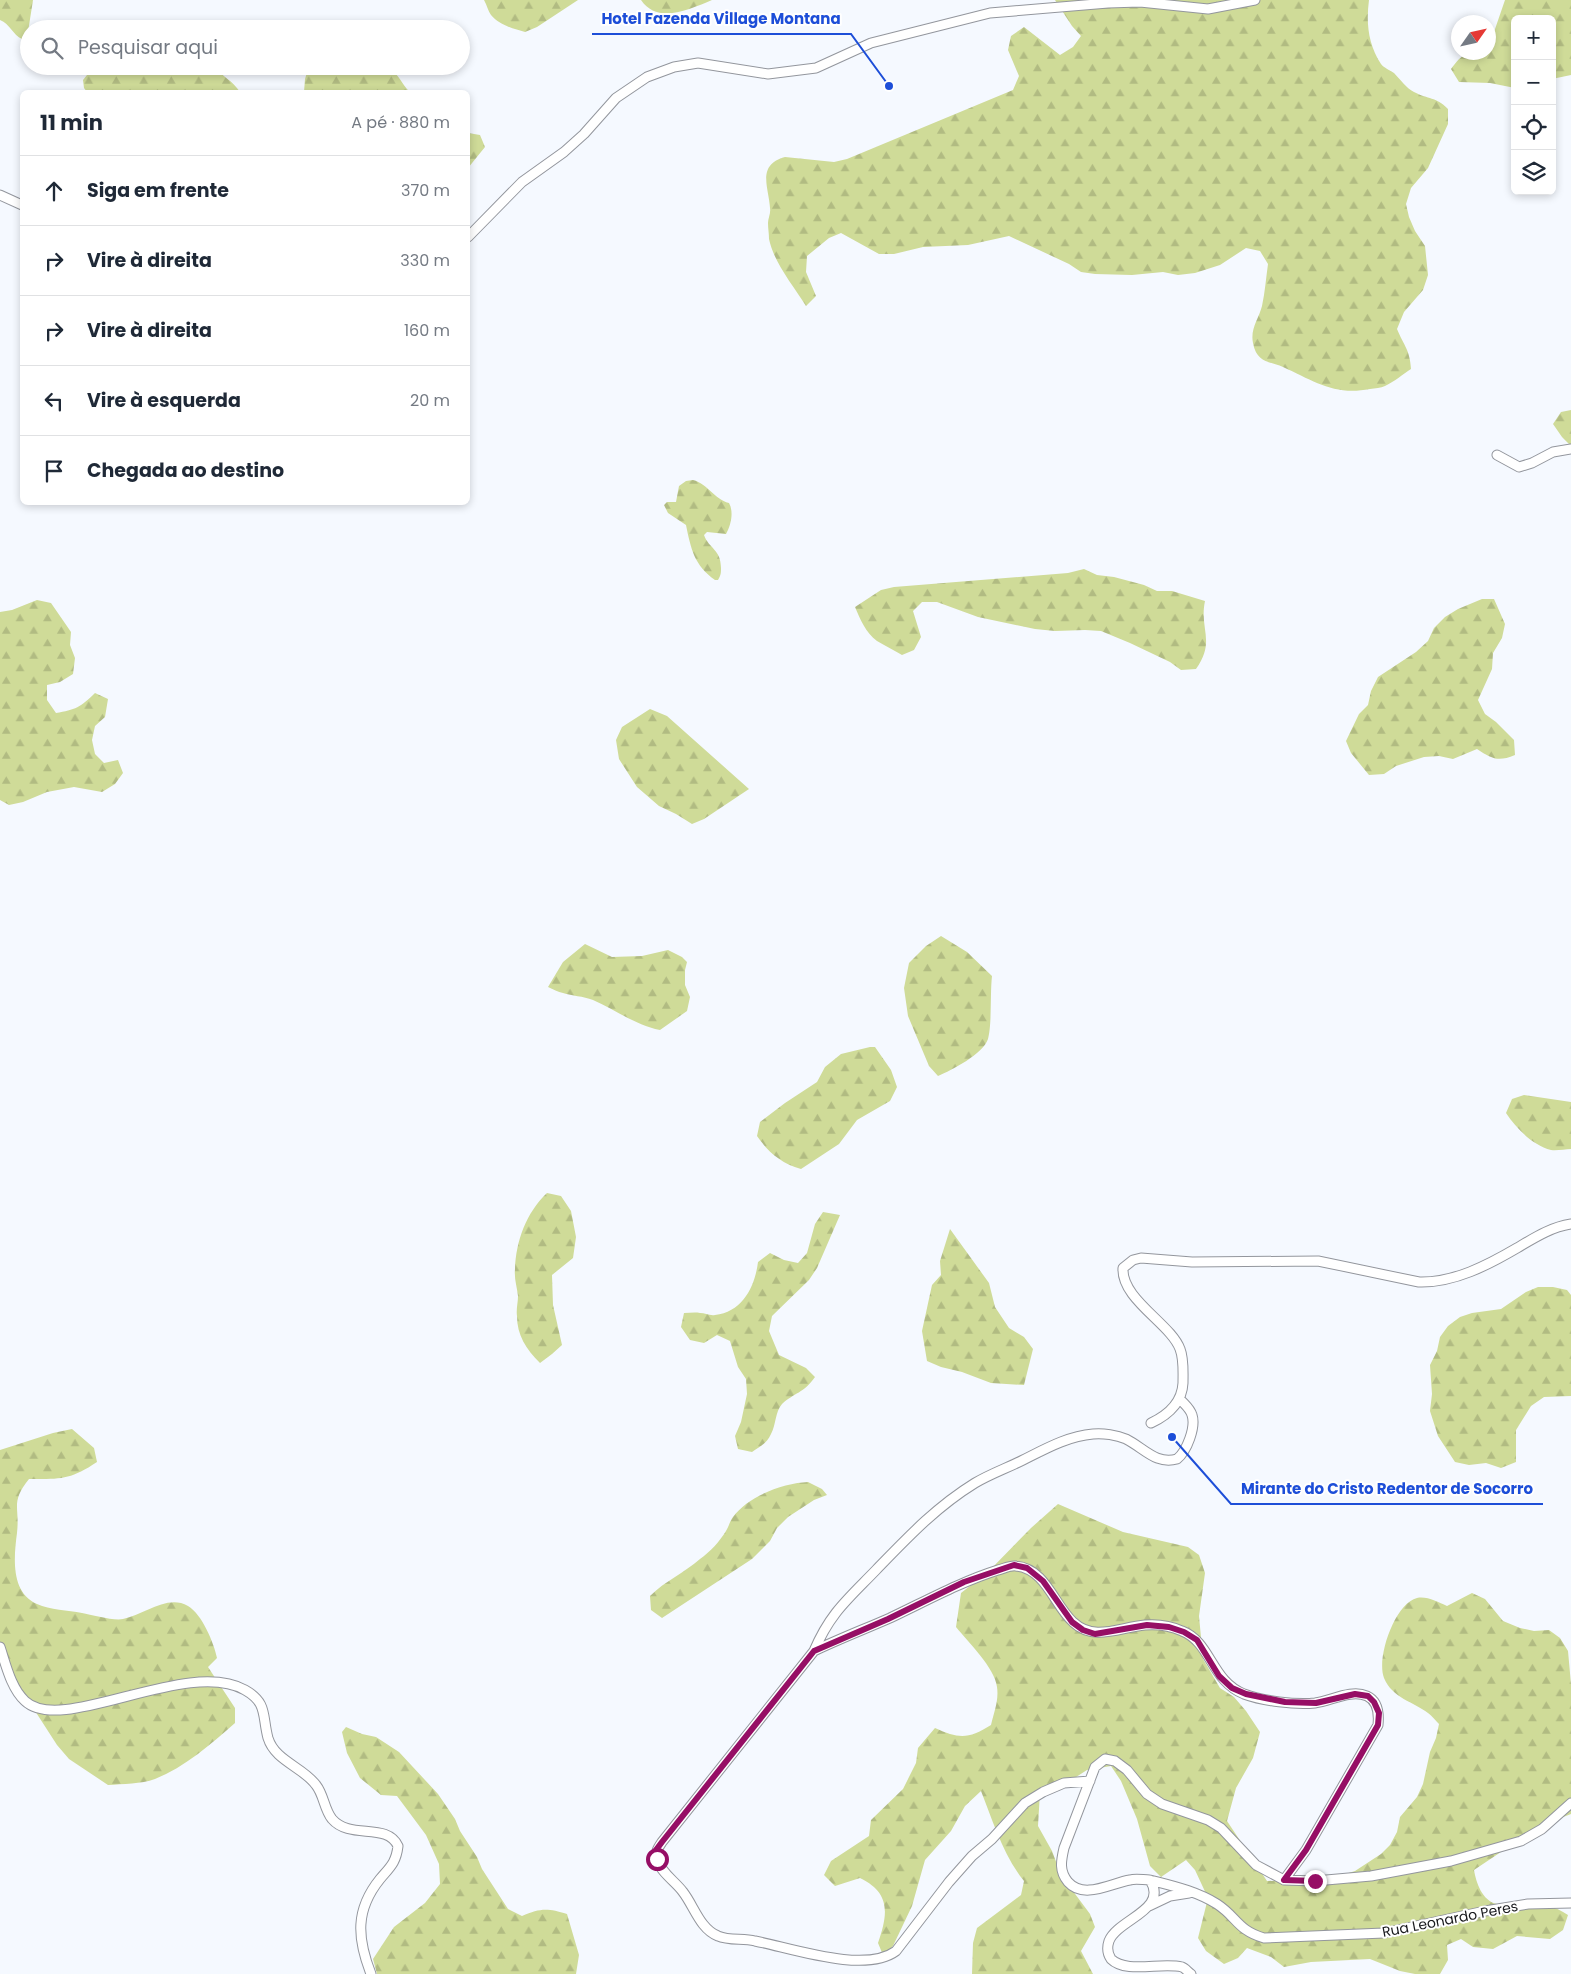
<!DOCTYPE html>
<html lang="pt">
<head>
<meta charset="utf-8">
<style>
  body { margin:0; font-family:Poppins,sans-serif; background:#f2f2f3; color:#1f2937 }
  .controls { position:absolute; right:15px; top:15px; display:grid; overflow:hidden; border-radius:8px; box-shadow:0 2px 8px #0003 }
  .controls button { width:45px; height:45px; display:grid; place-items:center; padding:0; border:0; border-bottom:1px solid #e0e1e3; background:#fff; color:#1f2937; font:25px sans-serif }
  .compass { position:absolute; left:1451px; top:15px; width:45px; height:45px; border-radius:50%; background:#fff; box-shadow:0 2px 8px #0003; rotate:56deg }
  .stop { position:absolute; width:15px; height:15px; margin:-11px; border:4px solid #960e65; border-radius:50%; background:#fff }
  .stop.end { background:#960e65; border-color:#fff; box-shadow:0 1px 5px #0008 }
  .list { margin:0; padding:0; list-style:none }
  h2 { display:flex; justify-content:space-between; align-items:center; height:65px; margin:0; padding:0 20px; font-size:21px }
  h2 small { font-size:16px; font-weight:400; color:#747a83 }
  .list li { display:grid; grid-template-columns:32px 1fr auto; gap:15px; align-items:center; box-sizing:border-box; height:70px; padding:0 20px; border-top:1px solid #e0e1e3 }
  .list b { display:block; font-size:19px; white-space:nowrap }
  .list em { font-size:16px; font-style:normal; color:#747a83 }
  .icon { flex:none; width:28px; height:28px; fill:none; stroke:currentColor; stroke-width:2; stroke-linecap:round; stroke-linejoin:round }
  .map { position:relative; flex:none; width:1571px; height:1974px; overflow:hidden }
  .search { position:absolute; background:#fff; box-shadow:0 2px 8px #0003; left:20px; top:20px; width:450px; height:55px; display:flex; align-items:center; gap:12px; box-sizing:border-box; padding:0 18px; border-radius:28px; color:#747a83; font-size:19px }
  .panel { position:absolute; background:#fff; box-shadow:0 2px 8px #0003; left:20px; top:90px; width:450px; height:415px; border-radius:8px }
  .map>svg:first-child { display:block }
  .forest { fill:url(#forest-firs) }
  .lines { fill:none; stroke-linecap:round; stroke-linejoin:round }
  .minor-casing { stroke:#93969d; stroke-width:11 }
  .minor { stroke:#fff; stroke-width:9 }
  .route { stroke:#960e65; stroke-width:6 }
  .labels { text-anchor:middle; stroke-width:4; stroke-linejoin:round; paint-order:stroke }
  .street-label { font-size:14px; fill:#18191c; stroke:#fff }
  .leader { fill:none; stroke:#1d4ed8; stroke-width:2 }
  .callout-dot { fill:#1d4ed8; stroke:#fff; stroke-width:2 }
  .callout-label { font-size:15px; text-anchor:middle; font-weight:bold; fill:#1d4ed8; stroke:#fff; stroke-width:4; stroke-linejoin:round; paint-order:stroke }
</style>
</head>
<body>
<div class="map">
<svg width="1571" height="1974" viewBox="0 0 1571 1974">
  <defs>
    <pattern id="forest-firs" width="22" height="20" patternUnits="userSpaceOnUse" patternTransform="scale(1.25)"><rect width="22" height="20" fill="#cfdb98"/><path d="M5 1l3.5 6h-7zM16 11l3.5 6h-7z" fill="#b1bb82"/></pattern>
  </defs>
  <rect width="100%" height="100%" fill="#f5f9ff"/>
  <path class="forest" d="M 0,0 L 33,0 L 28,32 L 22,39 C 13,35 10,24 0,20 Z
    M 484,0 L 578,0 L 537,27 L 525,32 C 514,29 499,25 491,15 C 488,11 487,5 484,0 Z
    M 641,0 L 712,0 C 690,9 658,25 641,0 Z
    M 1055,0 L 1369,0 C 1366,23 1368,44 1381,64 C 1384,68 1390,70 1394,73 C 1400,79 1406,88 1414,92 C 1429,100 1435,96 1448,109 L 1448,124 L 1428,168 L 1411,188 L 1406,204 L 1409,217 L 1415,231 L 1425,246 L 1428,275 L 1423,290 L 1404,312 L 1397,329 C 1404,346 1410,350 1411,369 C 1403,374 1394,382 1385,386 C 1381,388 1375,388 1370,389 C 1334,396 1314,381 1283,367 C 1269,361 1257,363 1253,343 C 1250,329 1259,318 1262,306 C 1265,292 1266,278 1268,264 L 1260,251 L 1246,248 L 1220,265 L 1195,273 L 1178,275 L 1163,272 L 1132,275 L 1095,274 L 1081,272 L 1069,264 L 1009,236 L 968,245 L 923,247 L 894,254 L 879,254 L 841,233 L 829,238 L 807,256 L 806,272 L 816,296 L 806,306 C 793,285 774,263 769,239 C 769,234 768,228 768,223 C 768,218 771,213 770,208 C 769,188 756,165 785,157 L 834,162 L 847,159 L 1013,90 L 1019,76 L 1008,50 L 1011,36 L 1024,27 L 1060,55 L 1073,47 L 1081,36 L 1072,26 Z
    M 1505,0 L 1571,0 L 1571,75 L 1552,79 L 1552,19 L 1515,19 L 1515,88 L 1490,83 L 1459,82 L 1451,69 C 1464,51 1468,52 1488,52 L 1489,37 L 1494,32 Z
    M 90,66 L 213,66 C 222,76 233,81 240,92 L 87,92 L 84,88 L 83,80 L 87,75 Z
    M 309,66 C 321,66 380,64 387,67 C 400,74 401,84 410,92 L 304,92 L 305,79 Z
    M 468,133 L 480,135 L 485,147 L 468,168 Z
    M 1571,410 L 1571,446 L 1562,437 L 1553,424 L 1561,412 Z
    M 693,480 C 708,484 714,499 729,503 C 734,512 731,525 726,534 L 707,532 L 704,535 C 709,549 721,549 721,568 C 721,573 721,575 718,580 L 715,580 C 694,565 691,549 686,525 L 668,513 L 664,505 L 667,502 L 676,502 L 679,486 L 686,481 Z
    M 1084,569 L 1097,575 L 1114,577 L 1144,585 L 1157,591 L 1172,591 L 1205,601 C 1199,629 1216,641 1196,669 L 1181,670 L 1170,662 L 1130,643 L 1101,631 L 1085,630 L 1055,631 L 1035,629 L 978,617 L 937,602 L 922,602 L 913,611 L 921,637 L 914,650 L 902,655 C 894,650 885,646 877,641 C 866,633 860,619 855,607 L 881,590 L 894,587 L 1068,573 Z
    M 1482,599 L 1494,599 L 1505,624 L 1502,638 L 1493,653 L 1492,669 L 1478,700 L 1485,714 L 1496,722 L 1514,740 L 1515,755 C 1498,762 1492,759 1477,749 L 1453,759 L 1439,756 L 1424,757 L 1396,766 L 1384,774 L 1369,775 L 1351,753 L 1346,741 L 1359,714 L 1368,705 L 1371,691 L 1378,677 L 1416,652 L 1428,641 L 1434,628 L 1445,617 L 1458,609 Z
    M 37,600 L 51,603 L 71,632 L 70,645 L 75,658 L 73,674 L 60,682 L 47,685 L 47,700 L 56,713 C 75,710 81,707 95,693 L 108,699 L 105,717 L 95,726 L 92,740 L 95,754 L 104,763 L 118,760 L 123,773 L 115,784 L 102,792 L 74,787 L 47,792 L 23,802 L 9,805 L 0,800 L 0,612 L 12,610 Z
    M 650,709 L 667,716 L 749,789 L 704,819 L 692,824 L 676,814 L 659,806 L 637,787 L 619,759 L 616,740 L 622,727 Z
    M 941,936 L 967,952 L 992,976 C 990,993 992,1025 988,1039 C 983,1054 952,1070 938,1076 L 929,1066 L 908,1016 L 904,988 L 909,963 L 926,946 Z
    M 585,944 L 612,957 L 642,956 L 668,950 L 682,957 L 687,962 L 685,970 L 685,985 L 690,997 L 687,1011 L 660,1030 C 635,1025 616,1010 593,1000 C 583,996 572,996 563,993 C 558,992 553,989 548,987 L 563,962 Z
    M 870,1047 L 875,1047 L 891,1070 L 897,1087 L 890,1101 L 857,1120 L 839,1144 L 801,1169 C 781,1163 769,1153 757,1136 L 760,1122 L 785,1103 L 817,1082 L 825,1067 L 841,1054 Z
    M 1524,1095 L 1571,1102 L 1571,1149 C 1565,1149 1557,1151 1551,1150 C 1532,1145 1516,1128 1506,1113 L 1512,1099 Z
    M 547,1193 L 561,1196 L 571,1211 L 576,1237 L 573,1258 L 552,1275 L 553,1305 L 562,1345 L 552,1354 L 540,1363 C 526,1349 517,1335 517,1316 C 516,1309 518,1303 518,1296 C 517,1287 514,1279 515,1269 C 516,1241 526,1213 547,1193 Z
    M 823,1212 L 840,1215 L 817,1268 L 809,1280 L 772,1316 L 769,1331 L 779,1355 L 806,1368 L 815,1377 C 804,1393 794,1393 782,1404 C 775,1412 776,1425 771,1434 C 767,1443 760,1447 752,1452 L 738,1449 L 735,1436 L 741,1422 L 747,1394 L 746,1379 L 738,1367 L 730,1341 L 717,1335 L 704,1343 L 690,1340 L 681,1327 L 684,1313 C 689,1313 695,1312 700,1313 C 705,1313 710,1316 715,1315 C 743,1312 755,1286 758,1262 L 770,1253 L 784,1260 L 798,1263 L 807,1253 L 815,1224 Z
    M 950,1229 L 989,1283 L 995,1307 L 1009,1328 L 1024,1337 L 1033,1349 L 1024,1385 L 991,1383 L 962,1372 L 941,1367 L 927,1361 L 922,1331 L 932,1285 L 941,1275 L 940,1261 Z
    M 1538,1287 L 1553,1287 L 1567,1290 L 1571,1295 L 1571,1396 L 1544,1397 L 1531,1406 L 1516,1430 L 1516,1462 L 1501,1468 L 1486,1463 L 1469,1465 L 1455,1462 L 1438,1436 L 1430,1411 L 1432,1394 L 1430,1365 L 1437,1351 L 1440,1337 L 1448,1326 L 1460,1317 L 1472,1313 L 1501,1309 L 1526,1292 Z
    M 72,1429 L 94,1448 L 97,1462 C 70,1480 61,1479 29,1479 C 10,1503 20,1506 17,1533 C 14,1556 10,1592 37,1604 C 50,1610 68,1610 82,1613 C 92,1615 114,1621 123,1619 C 144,1615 167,1594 188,1606 C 202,1614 214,1643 217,1658 L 208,1667 L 235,1708 L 235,1723 C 211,1744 185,1767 155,1779 C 141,1784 123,1784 108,1785 L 69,1759 L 57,1745 L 17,1683 L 0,1649 L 0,1450 L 53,1433 Z
    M 808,1482 L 822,1489 L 827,1495 L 814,1500 L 788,1517 L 777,1528 L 770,1541 L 752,1559 L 662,1618 L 651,1610 L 650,1596 C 665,1581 684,1573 700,1559 C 710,1552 720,1541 726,1531 C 729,1526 730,1521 733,1517 C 748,1496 784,1483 808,1482 Z
    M 1058,1504 L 1123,1532 L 1188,1547 L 1199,1555 L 1205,1573 L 1199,1616 L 1203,1659 L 1220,1688 L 1234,1697 L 1246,1711 L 1260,1732 L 1253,1758 L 1236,1788 L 1227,1821 L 1267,1881 L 1330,1879 L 1355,1871 L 1381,1854 L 1390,1845 L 1397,1832 L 1400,1817 L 1417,1797 L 1423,1784 L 1430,1752 L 1436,1738 L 1439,1724 C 1436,1721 1432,1716 1428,1713 C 1414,1702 1392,1698 1384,1678 C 1376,1658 1395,1603 1417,1598 C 1427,1596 1438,1602 1447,1606 L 1472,1593 L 1485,1599 L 1503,1621 L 1520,1628 L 1534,1631 L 1549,1630 L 1560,1638 L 1568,1651 L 1571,1684 L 1571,1814 L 1540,1826 L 1474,1870 C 1476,1882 1482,1901 1497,1904 C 1501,1905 1508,1902 1512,1902 C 1532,1900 1552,1904 1568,1915 L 1563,1930 L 1550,1939 L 1517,1936 L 1493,1949 L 1473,1947 L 1461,1939 L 1447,1945 L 1448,1960 L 1440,1974 L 1415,1974 L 1400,1971 L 1370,1959 L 1311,1962 L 1284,1967 L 1271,1957 L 1247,1948 L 1238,1958 L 1224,1964 L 1206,1951 L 1198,1938 L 1208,1898 L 1195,1870 L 1186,1860 L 1161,1877 L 1150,1866 L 1137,1819 L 1121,1781 L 1111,1766 L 1087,1770 L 1059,1788 L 1040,1792 L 1038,1826 L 1052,1851 L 1061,1875 L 1090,1914 L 1095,1927 L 1081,1951 L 1093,1974 L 972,1974 L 973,1943 L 977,1928 L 1021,1895 L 1024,1881 C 1004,1857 992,1819 981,1791 L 965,1806 L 951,1831 L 925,1860 L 912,1906 L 893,1946 L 883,1955 L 878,1943 C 888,1914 891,1893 860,1878 L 835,1886 L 824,1875 L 831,1861 L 869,1836 L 871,1820 L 903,1789 L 916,1763 L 918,1748 L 935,1728 C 959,1739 969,1739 991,1725 C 994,1712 999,1700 997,1687 C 995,1668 968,1642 956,1627 L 961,1593 L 989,1571 L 1031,1528 Z
    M 346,1727 L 362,1734 L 376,1737 L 399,1752 L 438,1794 L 455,1819 L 460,1831 L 477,1857 L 482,1869 L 508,1909 L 522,1916 C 540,1908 548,1908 567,1914 L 579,1955 L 576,1974 L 377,1974 L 373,1959 L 394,1927 L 425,1903 L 440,1884 L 439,1864 L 426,1835 L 397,1796 L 381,1795 L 360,1778 L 347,1753 L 342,1732 Z"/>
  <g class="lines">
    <defs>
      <path id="minor" d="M 0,195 L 22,205
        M 468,237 L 522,182 L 564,152 L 584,134 L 616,98 L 647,77 L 674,67 L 698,63 L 768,74 L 816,68 L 871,43 L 990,13 L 1108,3 L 1140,2 L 1208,9 L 1255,0
        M 1497,455 L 1519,467 L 1532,463 L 1553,452 L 1571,449
        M 1151,1423 C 1168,1415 1182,1403 1183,1383 C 1183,1372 1184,1359 1180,1349 C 1171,1324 1121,1299 1123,1268 L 1133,1260 L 1141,1258 L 1192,1262 L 1318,1261 L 1419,1282 C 1454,1283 1488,1265 1517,1248 C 1534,1238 1551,1227 1571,1224
        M 0,1647 C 6,1665 11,1688 25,1701 C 62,1736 187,1657 245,1690 C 268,1703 262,1716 268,1738 C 275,1761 303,1767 316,1785 C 324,1795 324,1809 332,1819 C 350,1840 387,1822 398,1846 C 396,1863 390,1867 380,1879 C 355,1910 357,1938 371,1974
        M 814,1651 C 839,1639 865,1629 890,1618 C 926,1601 960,1582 998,1570 C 1003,1569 1010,1565 1016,1566 C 1046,1569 1054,1605 1073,1622 C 1094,1642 1120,1627 1145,1625 C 1157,1624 1171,1626 1182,1631 C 1211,1642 1211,1681 1244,1694 C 1263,1701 1295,1705 1315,1703 C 1331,1701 1351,1689 1367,1696 C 1378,1701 1379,1715 1378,1725 L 1306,1850 L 1284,1880
        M 1090,1781 L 1064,1783 L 1043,1792 L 1025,1803 L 992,1839 L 972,1856 L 949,1882 L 896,1951 C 865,1974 791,1948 755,1941 C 743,1938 729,1941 718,1936 C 700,1929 694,1906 683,1892 C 676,1882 660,1872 657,1859 C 655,1852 658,1848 662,1842 L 814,1651 C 830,1613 848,1599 876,1570 C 907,1538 936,1507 975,1483 C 990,1474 1007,1468 1023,1460 C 1045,1449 1068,1436 1093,1434 C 1103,1433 1117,1435 1126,1439 C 1144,1448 1156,1465 1177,1459 C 1187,1451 1196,1427 1192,1415 C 1190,1408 1184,1404 1180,1399
        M 1150,1880 C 1173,1886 1196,1891 1217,1904 C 1237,1917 1237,1930 1264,1938 L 1384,1933 L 1485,1911 L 1528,1904 L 1571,1903
        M 1149,1906 L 1170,1896 L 1189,1893
        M 1191,1974 C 1188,1972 1185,1968 1182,1967 C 1161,1962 1126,1974 1111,1959 C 1107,1953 1107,1947 1109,1941 C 1118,1919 1169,1910 1150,1880 C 1143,1880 1136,1878 1130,1880 C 1111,1883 1084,1900 1068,1882 C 1059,1871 1061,1861 1064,1848 L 1095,1767 L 1105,1759 L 1115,1761 L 1127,1770 L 1147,1794 L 1162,1804 L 1208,1820 L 1221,1828 L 1256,1865 L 1284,1880 L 1315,1881 L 1371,1876 L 1451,1861 L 1521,1841 L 1542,1829 L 1571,1803"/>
    </defs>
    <use href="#minor" class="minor-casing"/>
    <use href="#minor" class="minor"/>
  </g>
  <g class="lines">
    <path class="route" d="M 657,1859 L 656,1850 L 662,1842 L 814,1651 L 888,1619 L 964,1582 L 1014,1565 L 1027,1568 L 1043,1581 L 1072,1622 L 1083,1630 L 1095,1634 L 1147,1625 L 1169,1627 L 1184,1632 L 1197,1640 L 1219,1676 L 1232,1688 L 1246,1694 L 1285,1702 L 1316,1703 L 1355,1694 L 1368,1696 L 1374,1702 L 1379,1713 L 1378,1725 L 1306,1850 L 1284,1880 L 1315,1881"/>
  </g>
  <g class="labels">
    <g class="street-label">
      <text transform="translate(1450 1919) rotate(-11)" y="5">Rua Leonardo Peres</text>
    </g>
  </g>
  <path class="leader" d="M889 86L851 34H592M1172 1437L1231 1504H1543"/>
  <g class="callout-dot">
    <circle cx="889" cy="86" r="5"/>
    <circle cx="1172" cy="1437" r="5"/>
  </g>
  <g class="callout-label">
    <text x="721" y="24">Hotel Fazenda Village Montana</text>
    <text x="1387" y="1494">Mirante do Cristo Redentor de Socorro</text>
  </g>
</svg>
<div class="controls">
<button>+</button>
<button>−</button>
<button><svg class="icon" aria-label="locate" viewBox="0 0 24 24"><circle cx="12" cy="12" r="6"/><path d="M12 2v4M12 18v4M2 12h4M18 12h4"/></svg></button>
<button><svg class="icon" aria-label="layers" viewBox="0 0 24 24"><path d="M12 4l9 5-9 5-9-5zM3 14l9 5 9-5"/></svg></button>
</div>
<svg class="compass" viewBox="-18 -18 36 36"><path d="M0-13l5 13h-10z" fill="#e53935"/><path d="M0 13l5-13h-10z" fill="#747a83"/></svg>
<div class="stop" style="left:657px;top:1859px"></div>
<div class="stop end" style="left:1315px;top:1881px"></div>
<div class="search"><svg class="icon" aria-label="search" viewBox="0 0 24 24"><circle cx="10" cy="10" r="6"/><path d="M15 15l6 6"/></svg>Pesquisar aqui</div>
<section class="panel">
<h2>11 min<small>A pé · 880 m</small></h2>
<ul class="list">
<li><svg class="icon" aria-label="ahead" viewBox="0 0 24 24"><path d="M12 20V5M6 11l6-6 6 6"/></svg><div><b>Siga em frente</b></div><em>370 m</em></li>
<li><svg class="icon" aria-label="right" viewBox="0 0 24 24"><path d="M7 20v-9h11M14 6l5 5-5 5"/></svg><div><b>Vire à direita</b></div><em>330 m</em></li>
<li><svg class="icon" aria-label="right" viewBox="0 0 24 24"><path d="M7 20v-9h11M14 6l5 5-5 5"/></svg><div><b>Vire à direita</b></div><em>160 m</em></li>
<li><svg class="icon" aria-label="left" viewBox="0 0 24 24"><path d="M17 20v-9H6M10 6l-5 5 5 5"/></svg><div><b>Vire à esquerda</b></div><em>20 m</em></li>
<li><svg class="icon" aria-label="arrive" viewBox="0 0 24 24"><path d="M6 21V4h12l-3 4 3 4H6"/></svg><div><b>Chegada ao destino</b></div></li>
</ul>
</section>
</div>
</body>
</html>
